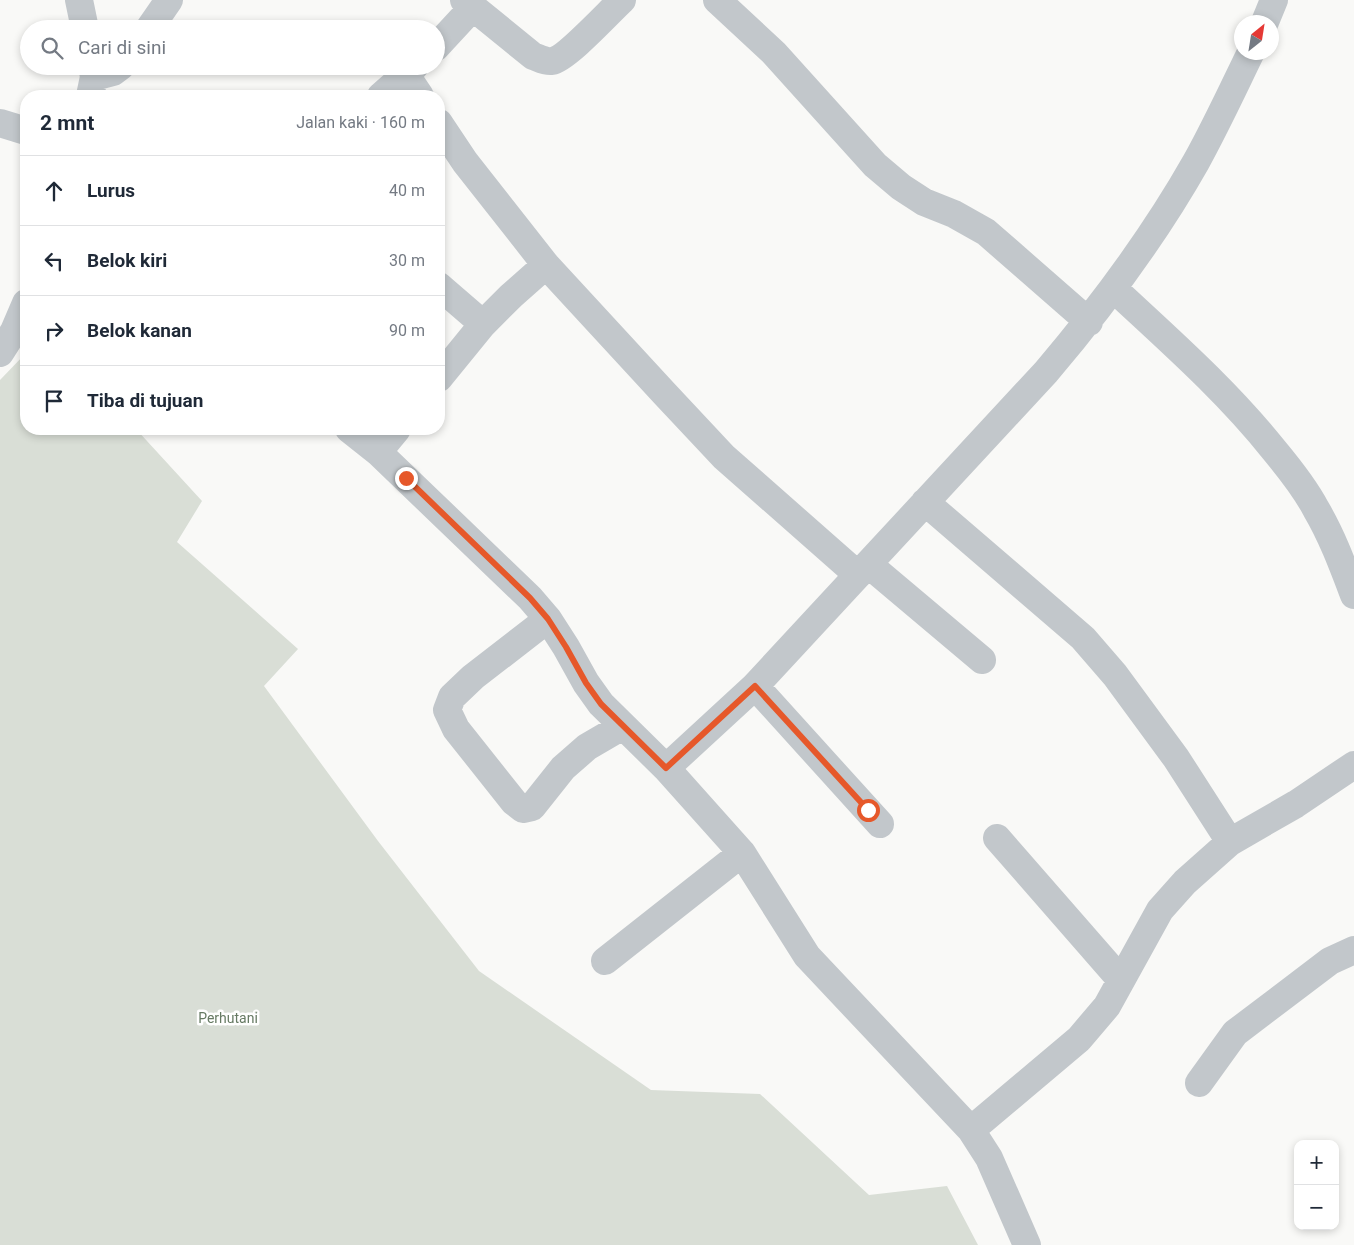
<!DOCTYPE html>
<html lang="id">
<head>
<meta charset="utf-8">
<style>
  body { margin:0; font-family:Roboto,sans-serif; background:#f2f2f3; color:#1f2937 }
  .controls { position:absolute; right:15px; bottom:15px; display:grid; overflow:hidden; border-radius:10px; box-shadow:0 2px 8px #0003 }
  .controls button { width:45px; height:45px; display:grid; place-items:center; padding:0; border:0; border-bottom:1px solid #e0e1e3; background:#fff; color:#1f2937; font:25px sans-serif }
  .compass { position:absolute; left:1234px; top:15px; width:45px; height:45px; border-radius:50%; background:#fff; box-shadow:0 2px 8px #0003; rotate:30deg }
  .stop { position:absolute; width:15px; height:15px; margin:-11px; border:4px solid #e6582a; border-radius:50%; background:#fff }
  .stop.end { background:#e6582a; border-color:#fff; box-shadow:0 1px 5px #0008 }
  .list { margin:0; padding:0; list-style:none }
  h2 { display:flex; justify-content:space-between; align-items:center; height:65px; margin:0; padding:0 20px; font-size:21px }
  h2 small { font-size:16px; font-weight:400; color:#747a83 }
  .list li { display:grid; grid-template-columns:32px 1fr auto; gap:15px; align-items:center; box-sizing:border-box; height:70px; padding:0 20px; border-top:1px solid #e0e1e3 }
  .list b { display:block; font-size:19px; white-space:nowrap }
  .list em { font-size:16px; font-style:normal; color:#747a83 }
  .icon { flex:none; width:28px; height:28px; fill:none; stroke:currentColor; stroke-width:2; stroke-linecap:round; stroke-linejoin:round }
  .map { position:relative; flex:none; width:1354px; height:1245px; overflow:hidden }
  .search { position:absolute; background:#fff; box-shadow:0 2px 8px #0003; left:20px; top:20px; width:425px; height:55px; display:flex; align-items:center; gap:12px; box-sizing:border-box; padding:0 18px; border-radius:28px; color:#747a83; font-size:19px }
  .panel { position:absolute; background:#fff; box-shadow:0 2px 8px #0003; left:20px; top:90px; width:425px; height:345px; border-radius:20px }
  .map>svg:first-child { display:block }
  .green { fill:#d9ded6 }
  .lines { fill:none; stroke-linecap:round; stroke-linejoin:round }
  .minor { stroke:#c2c7cb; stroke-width:28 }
  .route { stroke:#e6582a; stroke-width:6 }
  .labels { text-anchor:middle; stroke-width:5; stroke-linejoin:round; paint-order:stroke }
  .park-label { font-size:14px; fill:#667a63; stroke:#fff }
</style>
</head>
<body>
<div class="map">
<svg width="1354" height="1245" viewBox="0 0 1354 1245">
  <rect width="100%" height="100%" fill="#f9f9f7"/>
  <path class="green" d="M 25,354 L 26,429 L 136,429 L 202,501 L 177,542 L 298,649 L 264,686 L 378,841 L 479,971 L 651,1090 L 760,1094 L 869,1195 L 947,1186 L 978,1245 L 0,1245 L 0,380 Z"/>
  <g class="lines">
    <path class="minor" d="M 79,0 L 85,29
      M 464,0 L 533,56 C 539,58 545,62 552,61 C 566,59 609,12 622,0
      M 717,0 L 774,53 L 875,165 L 901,187 L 924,202 L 954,214 L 986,232 L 1089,322
      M 1265,22 L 1274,0
      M 149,29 L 169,0
      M 436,47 L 473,7
      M 406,75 L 420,96
      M 94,77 L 113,72 L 121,66
      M 90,96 L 94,77 L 92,66
      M 381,96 L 415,66
      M 0,123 L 26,131
      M 439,123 L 465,162 L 546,265 L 664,393 L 724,457 L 858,575
      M 439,286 L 483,324 L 511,296 L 546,265
      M 1114,289 C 1170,341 1227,391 1274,450 C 1289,468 1305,488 1316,509 C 1332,536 1343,566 1354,595
      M 0,353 L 14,331 L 26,303
      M 439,378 L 483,324
      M 349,429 L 378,452 L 530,598 L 548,619 L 566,647 L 586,683 L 601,704 L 666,768 L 742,853 L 807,956 L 971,1130 L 989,1158 L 1027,1245
      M 378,452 L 397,429
      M 925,502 L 1083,638 L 1115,675 L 1176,758 L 1230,842
      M 868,564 L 982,660
      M 548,619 L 473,677 L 452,697 L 447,710 L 456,729 L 514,802 L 523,809 L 532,807 L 563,768 L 587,747 L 623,726
      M 755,686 L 880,824
      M 666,768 L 755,686 L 1046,372 C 1102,306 1153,238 1196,162 C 1216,126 1233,89 1251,52
      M 997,838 L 1121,980
      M 605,961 L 742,853
      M 1199,1083 L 1235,1033 L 1330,961 L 1354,950
      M 971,1130 L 1079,1039 L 1107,1006 L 1160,910 L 1185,882 L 1230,842 L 1296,804 L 1354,765"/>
  </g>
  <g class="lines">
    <path class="route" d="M 406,478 L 530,598 L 548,619 L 566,647 L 586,683 L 601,704 L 666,768 L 755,686 L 868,810"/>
  </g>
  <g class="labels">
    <g class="park-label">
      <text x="228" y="1023">Perhutani</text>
    </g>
  </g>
</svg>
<div class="controls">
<button>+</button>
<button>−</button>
</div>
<svg class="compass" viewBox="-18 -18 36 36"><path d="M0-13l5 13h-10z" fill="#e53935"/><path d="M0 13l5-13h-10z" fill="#747a83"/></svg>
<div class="stop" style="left:868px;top:810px"></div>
<div class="stop end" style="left:406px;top:478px"></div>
<div class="search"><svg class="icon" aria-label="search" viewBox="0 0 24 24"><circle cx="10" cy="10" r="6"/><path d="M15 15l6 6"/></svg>Cari di sini</div>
<section class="panel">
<h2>2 mnt<small>Jalan kaki · 160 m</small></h2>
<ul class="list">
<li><svg class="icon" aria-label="ahead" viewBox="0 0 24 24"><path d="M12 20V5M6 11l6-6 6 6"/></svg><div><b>Lurus</b></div><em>40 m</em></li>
<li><svg class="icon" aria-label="left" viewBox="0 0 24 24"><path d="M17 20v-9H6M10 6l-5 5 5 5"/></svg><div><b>Belok kiri</b></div><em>30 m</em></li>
<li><svg class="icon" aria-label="right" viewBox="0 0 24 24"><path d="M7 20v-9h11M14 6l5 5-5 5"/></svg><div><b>Belok kanan</b></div><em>90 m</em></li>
<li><svg class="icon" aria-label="arrive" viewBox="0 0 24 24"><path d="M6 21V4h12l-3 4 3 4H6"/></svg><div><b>Tiba di tujuan</b></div></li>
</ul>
</section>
</div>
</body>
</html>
